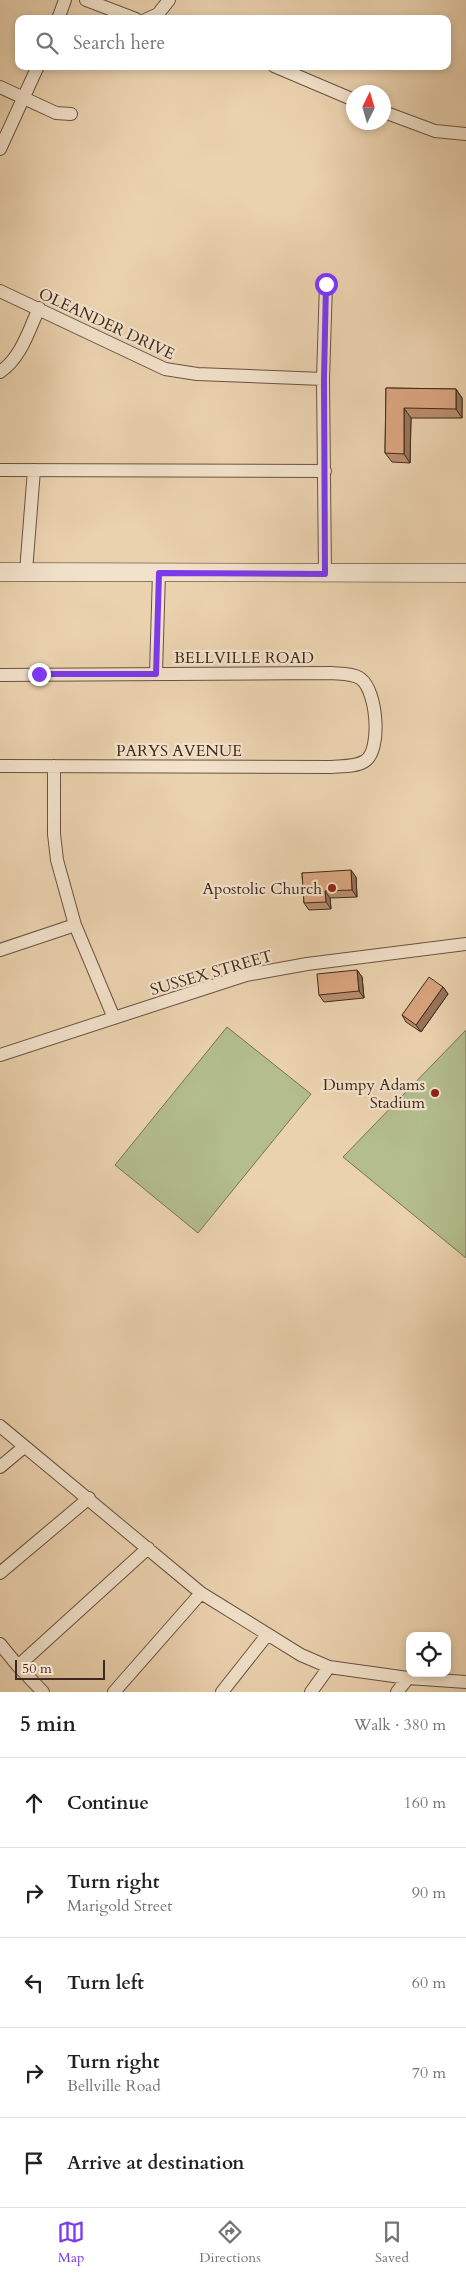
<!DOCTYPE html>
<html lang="en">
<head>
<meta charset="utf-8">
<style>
  body { margin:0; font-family:Cardo,serif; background:#f6f6f6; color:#202124 }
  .controls { position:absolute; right:15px; bottom:15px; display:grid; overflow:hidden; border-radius:10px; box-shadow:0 2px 8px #0003 }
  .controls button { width:45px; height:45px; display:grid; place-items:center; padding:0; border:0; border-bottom:1px solid #e0e0e0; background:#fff; color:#202124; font:25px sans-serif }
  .compass { position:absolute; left:346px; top:85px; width:45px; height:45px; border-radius:50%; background:#fff; box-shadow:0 2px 8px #0003; rotate:5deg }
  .scale { position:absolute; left:15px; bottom:12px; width:90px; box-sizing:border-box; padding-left:5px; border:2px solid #3f281d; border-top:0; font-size:14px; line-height:18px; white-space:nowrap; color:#3f281d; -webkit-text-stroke:4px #f2e2cb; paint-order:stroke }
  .stop { position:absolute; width:15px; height:15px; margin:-11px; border:4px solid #7c3aed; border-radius:50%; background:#fff }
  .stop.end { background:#7c3aed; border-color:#fff; box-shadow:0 1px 5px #0008 }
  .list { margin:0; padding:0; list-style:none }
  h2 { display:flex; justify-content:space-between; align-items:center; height:65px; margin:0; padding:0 20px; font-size:21px }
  h2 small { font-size:16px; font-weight:400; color:#757577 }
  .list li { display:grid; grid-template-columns:32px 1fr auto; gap:15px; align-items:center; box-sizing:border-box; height:90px; padding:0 20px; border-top:1px solid #e0e0e0 }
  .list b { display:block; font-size:19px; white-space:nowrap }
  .list p { margin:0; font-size:16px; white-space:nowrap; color:#757577 }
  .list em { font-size:16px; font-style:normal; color:#757577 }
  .icon { flex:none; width:28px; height:28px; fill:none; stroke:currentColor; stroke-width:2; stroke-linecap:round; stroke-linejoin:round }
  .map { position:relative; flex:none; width:466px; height:1692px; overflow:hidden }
  .search { position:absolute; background:#fff; box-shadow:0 2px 8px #0003; left:15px; right:15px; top:15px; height:55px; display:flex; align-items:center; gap:12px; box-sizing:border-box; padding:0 18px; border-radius:10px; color:#757577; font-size:19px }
  .sheet { height:515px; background:#fff }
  nav { display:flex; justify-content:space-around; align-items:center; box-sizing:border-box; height:70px; border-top:1px solid #e0e0e0; background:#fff; font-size:14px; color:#757577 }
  nav a { display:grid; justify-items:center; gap:2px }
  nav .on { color:#7c3aed }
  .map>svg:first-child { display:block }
  .green { fill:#b3bd8d; stroke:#797255 }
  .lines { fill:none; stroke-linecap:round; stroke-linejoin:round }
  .street-casing { stroke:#6a5242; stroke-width:14 }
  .secondary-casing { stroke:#3f281d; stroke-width:19 }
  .street { stroke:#f2e2cb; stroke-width:12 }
  .secondary { stroke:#f2e2cb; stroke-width:18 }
  .wall { fill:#bb8e6e; stroke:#3f281d }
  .shaded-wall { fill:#99745a; stroke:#3f281d }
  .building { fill:#daa580; stroke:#3f281d }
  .route { stroke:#7c3aed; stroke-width:6 }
  .poi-dot { fill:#8f2418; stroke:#f2e2cb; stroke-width:2 }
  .labels { text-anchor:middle; stroke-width:4.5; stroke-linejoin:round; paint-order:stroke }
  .street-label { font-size:16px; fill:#3f281d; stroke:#f2e2cb }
  .poi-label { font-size:16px; fill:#3f281d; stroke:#f2e2cb; text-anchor:end }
</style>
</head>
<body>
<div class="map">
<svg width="466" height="1692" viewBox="0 0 466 1692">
  <rect width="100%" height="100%" fill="#ebd2af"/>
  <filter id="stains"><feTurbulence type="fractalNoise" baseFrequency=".004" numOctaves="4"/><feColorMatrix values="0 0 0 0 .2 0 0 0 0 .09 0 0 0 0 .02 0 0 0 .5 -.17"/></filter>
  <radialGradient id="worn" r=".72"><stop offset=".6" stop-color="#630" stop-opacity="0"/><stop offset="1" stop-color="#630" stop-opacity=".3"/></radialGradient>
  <path class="green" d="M 227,1027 L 311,1094 L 198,1233 L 115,1165 Z
    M 466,1030 L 466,1258 L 343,1157 Z"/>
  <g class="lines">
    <defs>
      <path id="street" d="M 86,0 L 136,19
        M 58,19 L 65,0
        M 147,19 L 158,14 L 169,0
        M 274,66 L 354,100
        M 0,87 L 56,113 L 71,114
        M 384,112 L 435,131 L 466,134
        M 0,149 L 38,66
        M 0,291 L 165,369 L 197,374 L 323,379
        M 0,372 C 21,358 29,330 39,308
        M 0,470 L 325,471
        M 26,571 L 34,470
        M 325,573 L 323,379 L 326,283
        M 156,673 L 159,573
        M 0,675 L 331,673 C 340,674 353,673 361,679 C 377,691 382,750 365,761 C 356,767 341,766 331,767 L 0,766
        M 54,766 L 54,834 L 57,860 L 75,925 L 114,1018
        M 0,950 L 75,925
        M 0,1055 L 246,975 L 307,964 L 466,944
        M 0,1426 L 201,1593 L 301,1655 L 329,1667 L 408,1678 L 466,1682
        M 0,1467 L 24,1447
        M 0,1573 L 89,1498
        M 0,1644 L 18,1666 L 43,1692
        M 18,1666 L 148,1548
        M 114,1692 L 201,1593
        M 222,1692 L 267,1635
        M 311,1692 L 329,1667
        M 397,1692 L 408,1678"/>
      <path id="secondary" d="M 0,572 L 466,573"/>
    </defs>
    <use href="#street" class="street-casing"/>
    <use href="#secondary" class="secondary-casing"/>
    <use href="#street" class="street"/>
    <use href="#secondary" class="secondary"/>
  </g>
  <path class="wall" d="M 386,388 L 456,389 L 462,398 L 462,418 L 411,418 L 410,463 L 392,462 L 385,453 Z
    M 302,873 L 356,877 L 357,897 L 330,898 L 331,909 L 309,910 L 304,903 Z
    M 357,970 L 362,977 L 364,998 L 324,1002 L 319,995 Z
    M 443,987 L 448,994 L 421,1032 L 406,1022 L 402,1015 Z"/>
  <path class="shaded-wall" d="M 456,389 L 462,398 L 462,418 L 456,409 Z
    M 404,408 L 411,418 L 410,463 L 404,454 Z
    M 351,870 L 356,877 L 357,897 L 352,890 Z
    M 325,891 L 330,898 L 331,909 L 326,902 Z
    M 357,970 L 362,977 L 364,998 L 359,991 Z
    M 443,987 L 448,994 L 421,1032 L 416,1025 Z"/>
  <path class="building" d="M 386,388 L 456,389 L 456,409 L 404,408 L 404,454 L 385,453 Z
    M 351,870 L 352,890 L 325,891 L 326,902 L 304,903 L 302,873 Z
    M 357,970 L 359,991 L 319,995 L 317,974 Z
    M 429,977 L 443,987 L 416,1025 L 402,1015 Z"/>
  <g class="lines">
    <path class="route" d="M 39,674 L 156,674 L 159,573 L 325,574 L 324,379 L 326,284"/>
  </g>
  <g class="poi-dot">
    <circle cx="332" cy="888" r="5"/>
    <circle cx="435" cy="1093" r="5"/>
  </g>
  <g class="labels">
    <g class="street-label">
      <text transform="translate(107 323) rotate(25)" y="6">OLEANDER DRIVE</text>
      <text x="244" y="663">BELLVILLE ROAD</text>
      <text x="179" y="756">PARYS AVENUE</text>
      <text transform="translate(211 972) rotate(-16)" y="6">SUSSEX STREET</text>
    </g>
    <g class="poi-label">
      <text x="322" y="894">Apostolic Church</text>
      <text x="425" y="1090">Dumpy Adams<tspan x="425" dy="18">Stadium</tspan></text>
    </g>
  </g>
  <rect width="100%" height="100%" filter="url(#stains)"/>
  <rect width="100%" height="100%" fill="url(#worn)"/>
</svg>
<div class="controls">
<button><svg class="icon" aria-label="locate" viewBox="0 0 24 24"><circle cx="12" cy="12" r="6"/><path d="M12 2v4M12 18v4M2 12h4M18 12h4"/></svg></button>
</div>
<svg class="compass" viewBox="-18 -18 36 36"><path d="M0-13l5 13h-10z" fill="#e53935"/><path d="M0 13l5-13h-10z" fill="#757577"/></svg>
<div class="scale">50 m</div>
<div class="stop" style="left:326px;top:284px"></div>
<div class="stop end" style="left:39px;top:674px"></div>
<div class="search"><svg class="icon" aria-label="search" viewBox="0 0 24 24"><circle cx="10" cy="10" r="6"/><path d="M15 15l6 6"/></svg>Search here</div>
</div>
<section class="sheet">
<h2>5 min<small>Walk · 380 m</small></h2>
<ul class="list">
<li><svg class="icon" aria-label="ahead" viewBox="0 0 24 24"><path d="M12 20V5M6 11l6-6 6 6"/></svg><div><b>Continue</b></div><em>160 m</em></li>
<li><svg class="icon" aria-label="right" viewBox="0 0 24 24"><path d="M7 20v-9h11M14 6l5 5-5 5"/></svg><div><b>Turn right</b><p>Marigold Street</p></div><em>90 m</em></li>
<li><svg class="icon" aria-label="left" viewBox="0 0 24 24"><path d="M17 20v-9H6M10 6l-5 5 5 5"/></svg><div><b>Turn left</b></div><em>60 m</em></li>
<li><svg class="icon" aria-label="right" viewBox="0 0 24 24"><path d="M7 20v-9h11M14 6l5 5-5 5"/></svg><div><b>Turn right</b><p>Bellville Road</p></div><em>70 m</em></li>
<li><svg class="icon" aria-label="arrive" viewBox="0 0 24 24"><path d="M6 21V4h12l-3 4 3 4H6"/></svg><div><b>Arrive at destination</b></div></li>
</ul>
</section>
<nav>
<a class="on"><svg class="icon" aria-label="map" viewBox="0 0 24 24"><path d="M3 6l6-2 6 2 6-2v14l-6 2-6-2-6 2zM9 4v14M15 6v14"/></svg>Map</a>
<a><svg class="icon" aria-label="directions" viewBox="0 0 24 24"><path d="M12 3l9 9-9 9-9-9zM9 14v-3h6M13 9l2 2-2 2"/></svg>Directions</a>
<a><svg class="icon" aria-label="saved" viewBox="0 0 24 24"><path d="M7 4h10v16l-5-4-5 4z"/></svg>Saved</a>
</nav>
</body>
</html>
